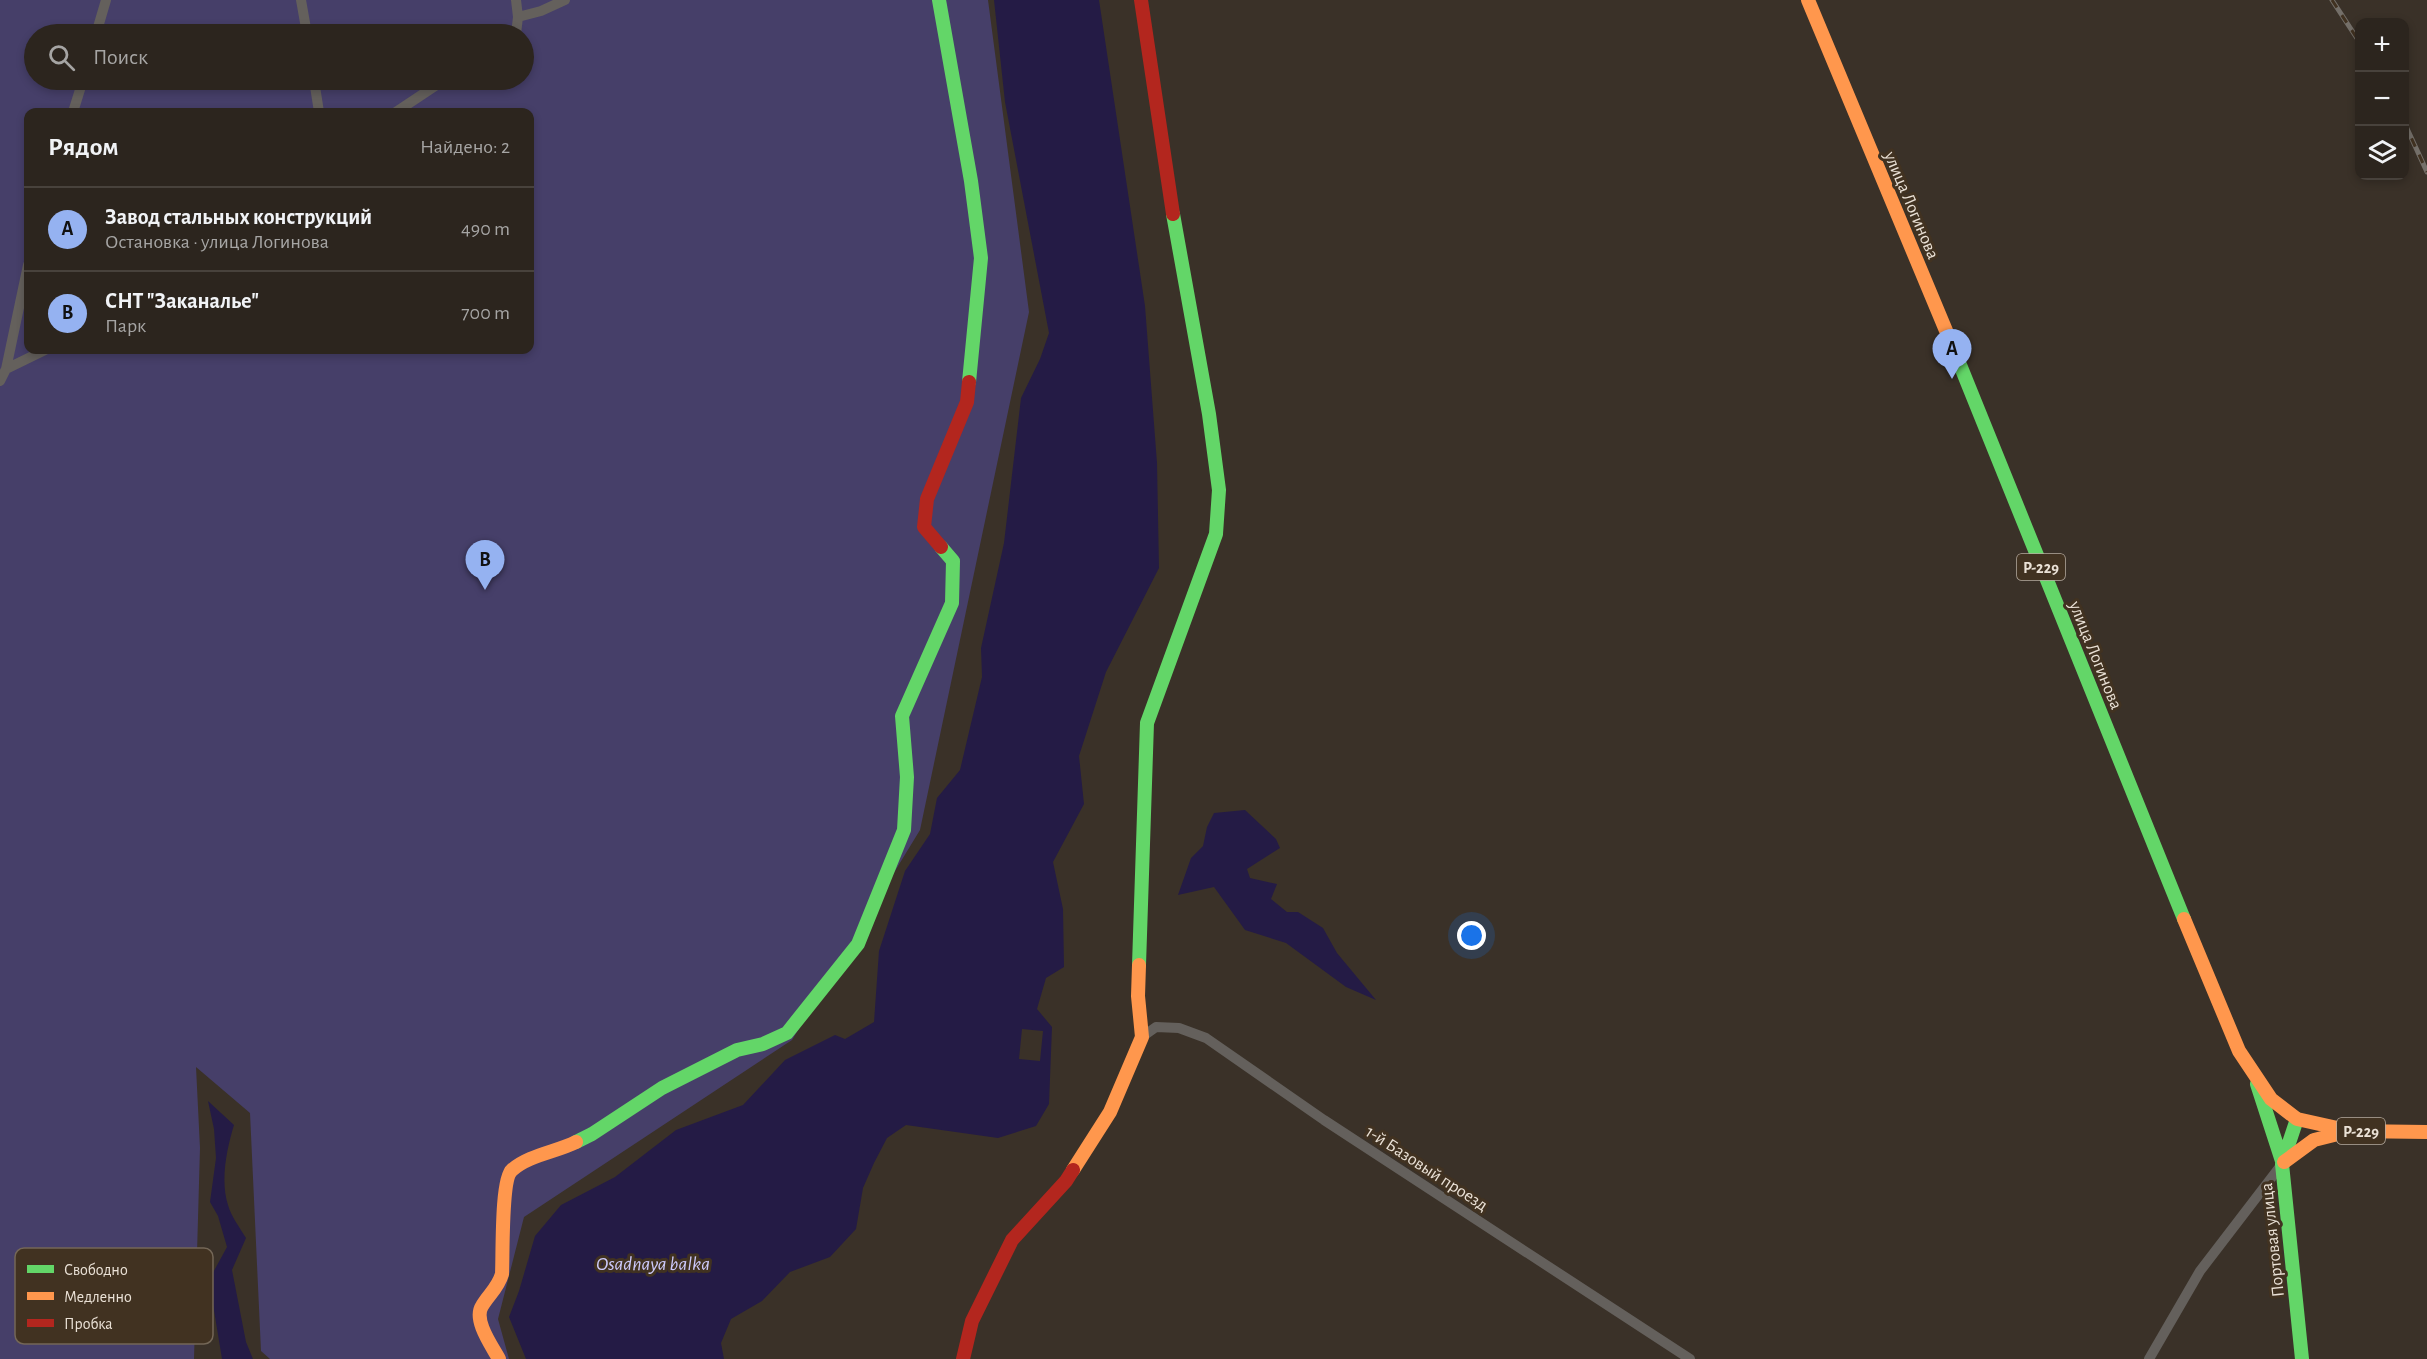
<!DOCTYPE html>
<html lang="ru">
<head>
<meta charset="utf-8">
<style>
  body { margin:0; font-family:"Alegreya Sans",sans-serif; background:#38312b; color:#f1f3f6 }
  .controls { position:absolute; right:18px; top:18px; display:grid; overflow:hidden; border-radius:12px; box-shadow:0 3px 9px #0003 }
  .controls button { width:54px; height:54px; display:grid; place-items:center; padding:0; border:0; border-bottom:2px solid #48423c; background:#2c251e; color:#f1f3f6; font:30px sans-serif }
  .you { position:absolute; left:1472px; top:936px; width:21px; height:21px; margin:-15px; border:4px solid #fff; border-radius:50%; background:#1a73e8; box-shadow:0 0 0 9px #1a73e833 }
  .badge { display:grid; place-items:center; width:39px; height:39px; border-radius:50%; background:#95b2f1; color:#111; font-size:20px; font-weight:700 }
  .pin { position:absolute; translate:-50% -50px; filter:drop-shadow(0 2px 3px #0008) }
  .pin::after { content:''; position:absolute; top:32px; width:21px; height:18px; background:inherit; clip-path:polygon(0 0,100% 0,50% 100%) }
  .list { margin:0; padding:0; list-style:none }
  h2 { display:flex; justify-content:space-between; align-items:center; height:78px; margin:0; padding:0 24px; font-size:26px }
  h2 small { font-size:20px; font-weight:400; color:#a6a5a4 }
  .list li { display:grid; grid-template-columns:39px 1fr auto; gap:18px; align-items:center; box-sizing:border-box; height:84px; padding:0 24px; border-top:2px solid #48423c }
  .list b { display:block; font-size:22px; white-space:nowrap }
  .list p { margin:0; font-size:20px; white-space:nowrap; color:#a6a5a4 }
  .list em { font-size:20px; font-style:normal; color:#a6a5a4 }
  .icon { flex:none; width:33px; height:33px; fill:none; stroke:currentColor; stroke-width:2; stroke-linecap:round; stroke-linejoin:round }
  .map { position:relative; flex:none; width:2427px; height:1359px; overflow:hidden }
  .search { position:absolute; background:#2c251e; box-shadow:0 3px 9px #0003; left:24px; top:24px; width:510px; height:66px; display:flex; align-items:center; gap:15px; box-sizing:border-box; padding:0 21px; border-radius:33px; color:#a6a5a4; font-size:22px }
  .panel { position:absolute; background:#2c251e; box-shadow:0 3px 9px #0003; left:24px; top:108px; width:510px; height:246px; border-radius:12px }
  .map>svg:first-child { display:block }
  .green { fill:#463f69; fill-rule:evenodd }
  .water { fill:#241b45 }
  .pier { fill:#3a3128 }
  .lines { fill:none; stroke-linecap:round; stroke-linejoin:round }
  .street { stroke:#64605c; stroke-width:10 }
  .fast { stroke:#63d668; stroke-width:14 }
  .slow { stroke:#ff974d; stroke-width:14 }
  .jam { stroke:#b3261e; stroke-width:14 }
  .rail-casing { stroke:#746f69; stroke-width:5 }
  .rail { stroke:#413221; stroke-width:3; stroke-dasharray:9; stroke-linecap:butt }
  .labels { text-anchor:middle; stroke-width:6; stroke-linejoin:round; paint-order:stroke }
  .shield { fill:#413221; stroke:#b7aca0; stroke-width:1.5 }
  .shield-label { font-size:16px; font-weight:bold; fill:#eae1d6 }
  .street-label { font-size:18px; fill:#eae1d6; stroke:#413221 }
  .water-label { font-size:20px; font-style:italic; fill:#ccc9fa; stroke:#413221 }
  .key { fill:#413221; stroke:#746757; stroke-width:1.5 }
  .key-label { font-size:16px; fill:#eae1d6 }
</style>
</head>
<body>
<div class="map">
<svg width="2427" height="1359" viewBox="0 0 2427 1359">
  <rect width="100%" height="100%" fill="#3a3128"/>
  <path class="green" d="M 0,0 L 988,0 L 1029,312 L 920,830 L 792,1040 L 524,1217 L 498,1319 L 509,1359 L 270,1359 L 261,1351 L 250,1113 L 196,1067 L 200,1148 L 194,1359 L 0,1359 ZM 34,34 L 524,34 L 524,80 L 34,80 ZM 28,112 L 530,112 L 530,350 L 28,350 Z"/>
  <path class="water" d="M 994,0 L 1099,0 L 1145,306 L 1157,463 L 1159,568 L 1106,672 L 1079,756 L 1084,804 L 1053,862 L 1063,909 L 1064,967 L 1046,978 L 1037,1009 L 1052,1027 L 1049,1104 L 1036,1126 L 998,1138 L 906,1125 L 887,1138 L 874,1163 L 863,1188 L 856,1229 L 830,1257 L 790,1272 L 762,1301 L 731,1319 L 721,1343 L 724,1359 L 526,1359 L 509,1317 L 519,1291 L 535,1236 L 561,1205 L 615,1177 L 676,1130 L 743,1105 L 785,1060 L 835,1035 L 845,1039 L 874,1022 L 879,951 L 905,871 L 930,834 L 937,798 L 960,770 L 982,677 L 981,648 L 1004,543 L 1021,398 L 1040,359 L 1049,333 L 1005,102 Z
    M 1245,810 L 1276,839 L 1280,848 L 1247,869 L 1250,878 L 1277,884 L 1271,899 L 1287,912 L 1298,912 L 1323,928 L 1337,953 L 1376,1000 L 1346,987 L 1286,943 L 1245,930 L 1214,887 L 1178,895 L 1191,858 L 1203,846 L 1207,827 L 1214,813 Z
    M 208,1101 L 234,1125 C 227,1148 220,1180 228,1205 C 231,1216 240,1228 246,1238 L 232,1270 L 246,1342 L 253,1359 L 222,1359 L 209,1280 L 227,1247 L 218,1216 L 210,1202 L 216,1158 L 214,1129 Z"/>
  <path class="pier" d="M 1022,1029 L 1043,1031 L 1040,1061 L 1019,1059 Z"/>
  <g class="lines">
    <path class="street" d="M 301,0 L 307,34
      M 518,17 L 541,11 L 565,0
      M 96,34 L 106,0
      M 516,34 L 518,17 L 516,0
      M 314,80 L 319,112
      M 73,112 L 83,80
      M 396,112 L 444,80
      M 6,369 L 45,350
      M 0,381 L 6,369 L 28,265
      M 1142,1037 L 1156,1027 L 1179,1028 L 1206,1038 L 1324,1120 L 1690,1359
      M 2149,1359 L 2200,1271 L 2282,1164"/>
    <path class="fast" d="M 939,0 L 971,181 L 981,258 L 969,382
      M 1952,345 L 2184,919
      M 1139,965 L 1147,723 L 1216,534 L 1219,490 L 1209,414 L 1173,214
      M 2257,1084 L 2282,1161
      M 2297,1119 L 2282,1164 L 2302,1359
      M 576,1142 L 592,1134 L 662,1088 L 737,1050 L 763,1044 L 787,1033 L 858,944 L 904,830 L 907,777 L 902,716 L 952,603 L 953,561 L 941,547"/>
    <path class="slow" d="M 1808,0 L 1952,345
      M 2184,919 L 2239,1051 L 2271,1099 L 2297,1119 L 2351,1131 L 2427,1132
      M 2284,1162 L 2314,1140 L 2350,1131
      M 1073,1170 L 1110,1112 L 1142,1037 L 1138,996 L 1139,965
      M 499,1359 C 492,1346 473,1320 482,1306 C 489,1294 498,1288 502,1274 C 503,1256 501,1179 512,1170 C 529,1155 556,1152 576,1142"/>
    <path class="jam" d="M 1141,0 L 1173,214
      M 941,547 L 924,527 L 927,499 L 967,402 L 969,382
      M 963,1359 L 972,1321 L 1012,1240 L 1066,1181 L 1073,1170"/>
    <defs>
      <path id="rail" d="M 2332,0 L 2360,43
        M 2404,122 L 2427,172"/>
    </defs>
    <use href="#rail" class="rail-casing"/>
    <use href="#rail" class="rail"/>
  </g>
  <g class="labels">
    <g class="shield">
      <rect x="2017" y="554" width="48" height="26" rx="4.5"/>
      <rect x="2337" y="1118" width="48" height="26" rx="4.5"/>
    </g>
    <g class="shield-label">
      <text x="2041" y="573">Р-229</text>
      <text x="2361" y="1137">Р-229</text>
    </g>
    <g class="street-label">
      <text transform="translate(1912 205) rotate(67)" y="6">улица Логинова</text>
      <text transform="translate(2096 655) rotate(68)" y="6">улица Логинова</text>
      <text transform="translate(1427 1168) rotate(33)" y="6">1-й Базовый проезд</text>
      <text transform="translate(2272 1240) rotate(-96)" y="6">Портовая улица</text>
    </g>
    <g class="water-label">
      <text x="653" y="1270">Osadnaya balka</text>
    </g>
  </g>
  <rect x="15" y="1248" width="198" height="96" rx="9" class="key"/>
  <rect x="27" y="1265" width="27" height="8" fill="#63d668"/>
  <rect x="27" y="1292" width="27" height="8" fill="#ff974d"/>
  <rect x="27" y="1319" width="27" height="8" fill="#b3261e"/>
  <g class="key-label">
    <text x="64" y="1275">Свободно</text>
    <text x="64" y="1302">Медленно</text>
    <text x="64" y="1329">Пробка</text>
  </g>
</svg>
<div class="controls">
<button>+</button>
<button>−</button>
<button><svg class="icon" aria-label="layers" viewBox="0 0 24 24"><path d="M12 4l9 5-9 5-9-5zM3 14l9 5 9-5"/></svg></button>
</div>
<div class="you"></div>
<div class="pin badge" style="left:1952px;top:379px">A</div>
<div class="pin badge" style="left:485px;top:590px">B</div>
<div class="search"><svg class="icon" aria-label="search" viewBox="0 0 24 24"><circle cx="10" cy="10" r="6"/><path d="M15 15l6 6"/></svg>Поиск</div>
<section class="panel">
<h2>Рядом<small>Найдено: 2</small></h2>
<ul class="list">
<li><span class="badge">A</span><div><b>Завод стальных конструкций</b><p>Остановка · улица Логинова</p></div><em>490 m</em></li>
<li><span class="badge">B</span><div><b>СНТ &quot;Заканалье&quot;</b><p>Парк</p></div><em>700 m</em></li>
</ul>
</section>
</div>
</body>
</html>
